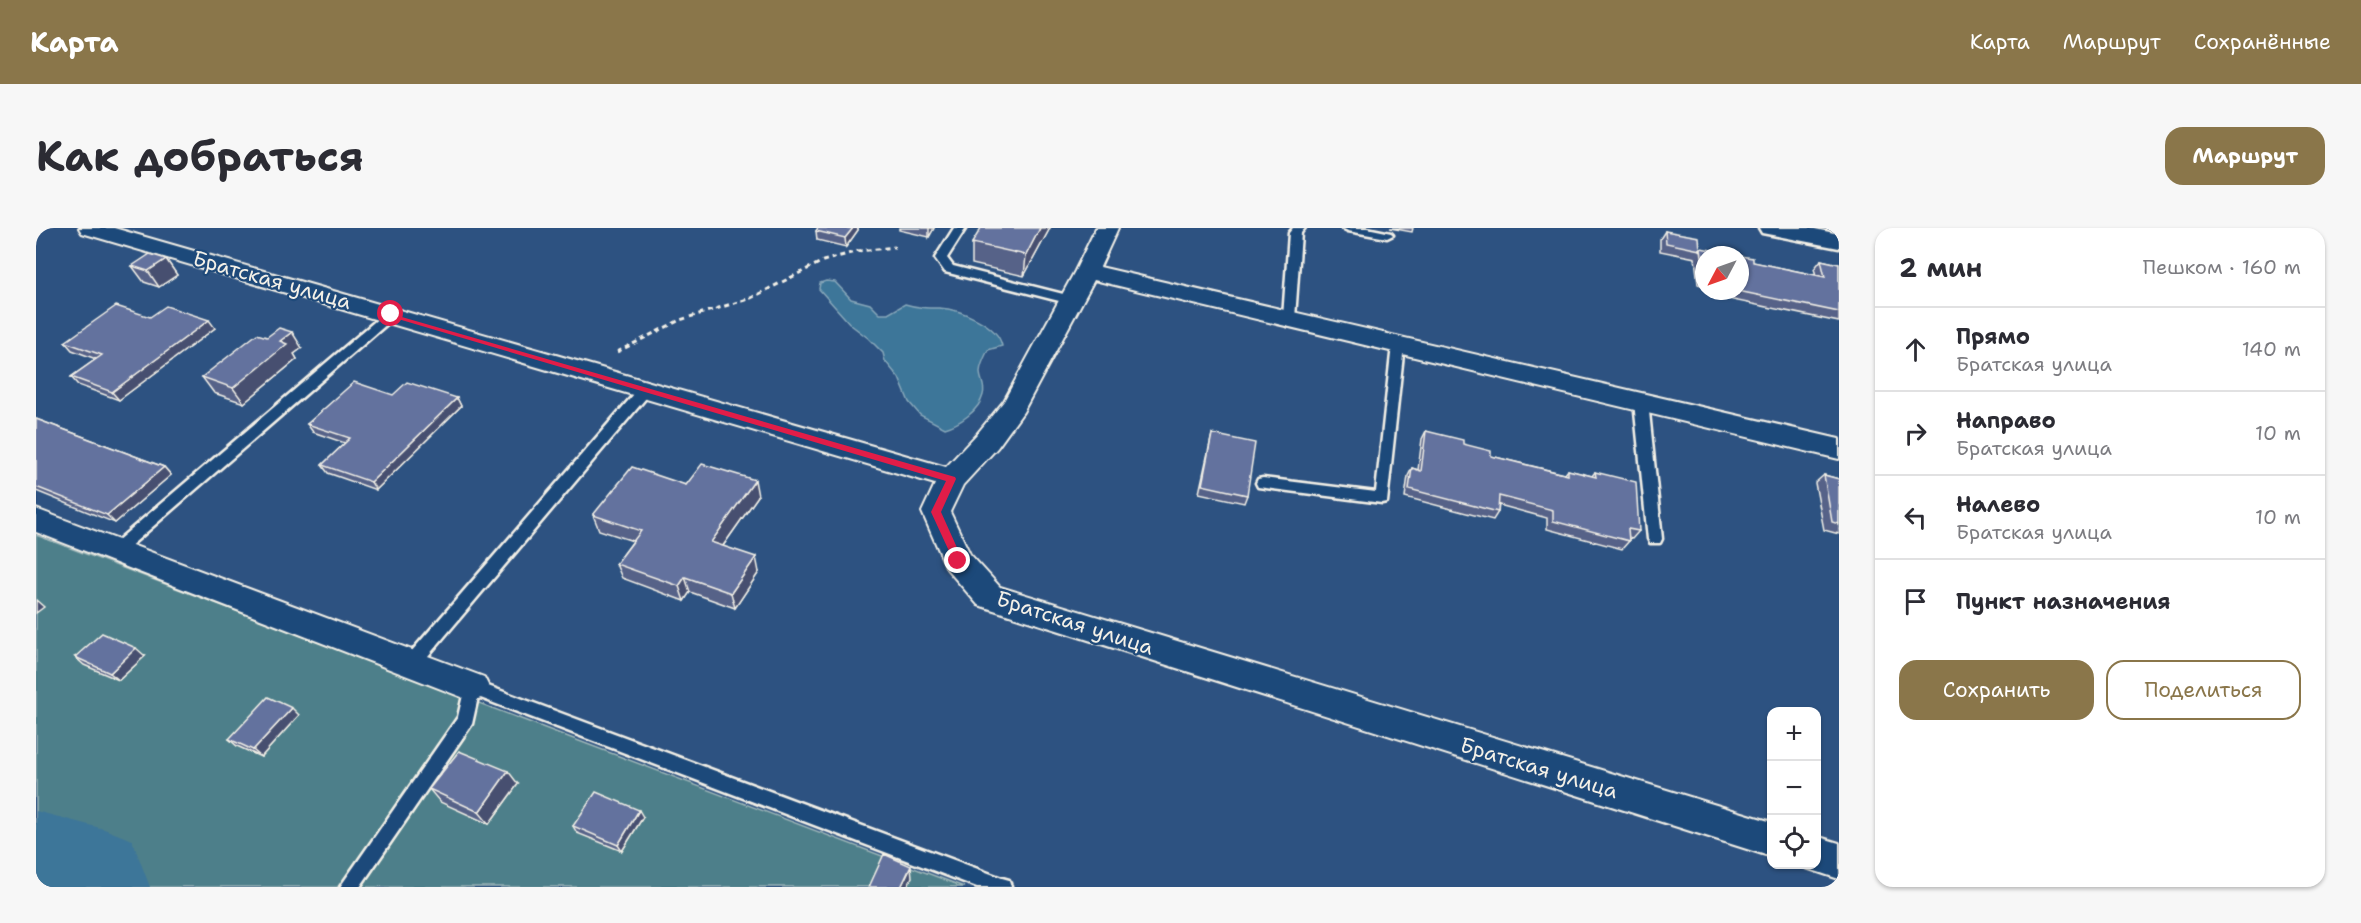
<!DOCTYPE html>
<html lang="ru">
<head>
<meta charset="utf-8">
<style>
  body { margin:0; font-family:"Shantell Sans",sans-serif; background:#f7f7f7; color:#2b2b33 }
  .controls { position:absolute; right:18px; bottom:18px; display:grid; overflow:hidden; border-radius:12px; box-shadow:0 2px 4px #0004 }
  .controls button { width:54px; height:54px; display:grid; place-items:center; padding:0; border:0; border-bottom:2px solid #e1e1e2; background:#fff; color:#2b2b33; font:30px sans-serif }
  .compass { position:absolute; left:1659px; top:18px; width:54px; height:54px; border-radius:50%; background:#fff; box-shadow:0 2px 4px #0004; rotate:229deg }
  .stop { position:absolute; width:18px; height:18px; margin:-14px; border:4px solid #e11d48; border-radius:50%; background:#fff }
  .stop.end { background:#e11d48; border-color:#fff; box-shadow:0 2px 6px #0008 }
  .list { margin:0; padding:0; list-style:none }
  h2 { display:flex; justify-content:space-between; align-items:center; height:78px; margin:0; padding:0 24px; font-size:26px }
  h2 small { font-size:20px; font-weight:400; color:#7c7c81 }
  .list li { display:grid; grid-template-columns:39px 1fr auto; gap:18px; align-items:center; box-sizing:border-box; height:84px; padding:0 24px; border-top:2px solid #e1e1e2 }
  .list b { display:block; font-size:22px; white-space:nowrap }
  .list p { margin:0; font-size:20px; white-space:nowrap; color:#7c7c81 }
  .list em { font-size:20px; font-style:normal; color:#7c7c81 }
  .actions { display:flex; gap:12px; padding:18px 24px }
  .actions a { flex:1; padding:14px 0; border:2px solid #8a764a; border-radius:18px; text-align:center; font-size:21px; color:#8a764a }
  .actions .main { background:#8a764a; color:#fff }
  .icon { flex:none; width:33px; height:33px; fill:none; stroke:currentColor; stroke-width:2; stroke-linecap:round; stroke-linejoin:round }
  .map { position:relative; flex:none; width:1803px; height:659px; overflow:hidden; border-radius:18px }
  header { display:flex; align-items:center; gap:36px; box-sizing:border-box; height:84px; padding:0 30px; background:#8a764a; color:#fff }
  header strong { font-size:28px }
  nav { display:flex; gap:33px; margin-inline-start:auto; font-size:21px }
  .intro { display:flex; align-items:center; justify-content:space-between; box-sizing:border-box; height:144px; padding:0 36px }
  h1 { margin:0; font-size:42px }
  .button { padding:15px 27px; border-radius:18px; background:#8a764a; color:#fff; font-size:21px; font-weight:700 }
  main { display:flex; gap:36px; padding:0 36px }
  aside { flex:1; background:#fff; border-radius:18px; box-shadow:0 2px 4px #0004 }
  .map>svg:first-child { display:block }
  .green { fill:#4d7f8a; stroke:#a0b8b9; stroke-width:1.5 }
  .water { fill:#3e7699; stroke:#87a7b9; stroke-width:1.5 }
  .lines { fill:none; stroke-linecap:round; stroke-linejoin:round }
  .river { fill:#3e7699; fill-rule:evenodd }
  .lane-casing { stroke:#f4f1e8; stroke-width:5 }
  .street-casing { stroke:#f4f1e8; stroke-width:4 }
  .secondary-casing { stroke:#f4f1e8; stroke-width:5 }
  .path { stroke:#f4f1e8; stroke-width:3; stroke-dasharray:5 4; stroke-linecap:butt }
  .lane { fill:#1f4a7a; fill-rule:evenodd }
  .street { fill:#1f4a7a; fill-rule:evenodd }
  .secondary { fill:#1f4a7a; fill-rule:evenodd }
  .wall { fill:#566288; stroke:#f4f1e8; stroke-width:1.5 }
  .shaded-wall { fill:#46506f; stroke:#f4f1e8; stroke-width:1.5 }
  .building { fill:#64729e; stroke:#f4f1e8; stroke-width:1.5 }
  .route { fill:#e11d48 }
  .labels { text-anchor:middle; stroke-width:4.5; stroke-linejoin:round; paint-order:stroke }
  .street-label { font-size:21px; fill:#f4f1e8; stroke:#1f4a7a }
</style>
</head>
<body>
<header>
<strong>Карта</strong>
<nav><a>Карта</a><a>Маршрут</a><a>Сохранённые</a></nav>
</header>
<div class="intro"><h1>Как добраться</h1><a class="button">Маршрут</a></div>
<main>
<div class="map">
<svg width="1803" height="659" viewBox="0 0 1803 659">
  <rect width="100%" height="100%" fill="#2d5281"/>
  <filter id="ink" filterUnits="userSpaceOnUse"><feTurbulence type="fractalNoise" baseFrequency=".0167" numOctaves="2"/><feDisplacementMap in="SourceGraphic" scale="12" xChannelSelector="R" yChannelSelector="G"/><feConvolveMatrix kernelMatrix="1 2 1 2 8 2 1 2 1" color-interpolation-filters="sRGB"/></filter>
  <g filter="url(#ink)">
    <path class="green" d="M 0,307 L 928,659 L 0,659 Z"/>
    <path class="water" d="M 790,53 L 799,54 L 815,71 L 834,76 L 844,86 L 852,86 L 869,76 C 882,80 891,80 903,80 C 923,81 962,96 966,118 L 952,122 C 949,128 944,138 944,144 C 944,152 950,159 947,167 C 943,183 923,196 909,200 L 884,187 L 873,174 L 863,150 L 849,133 L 847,125 L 832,110 L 815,97 L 783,61 L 784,55 Z"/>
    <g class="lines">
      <path class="river" d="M 0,583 L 68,601 L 96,612 L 114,659 L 0,659 Z"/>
      <defs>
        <path id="lane" d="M 918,0 L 930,0 L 911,30 L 917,38 L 1039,69 L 1041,72 L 1035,76 L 909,44 L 899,30 Z
          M 1257,0 L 1269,0 L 1265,5 L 1259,90 L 1253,94 L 1247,90 L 1253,5 Z
          M 1306,0 L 1331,0 L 1355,5 L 1357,7 L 1351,10 L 1312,3 Z
          M 355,82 L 359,83 L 359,89 L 84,327 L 74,327 L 72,323 L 74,319 L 351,83 Z
          M 1362,113 L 1368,117 L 1351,274 L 1346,275 L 1222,259 L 1220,255 L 1222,251 L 1227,250 L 1340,264 L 1356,117 Z
          M 610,157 L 617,161 L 615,164 L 381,441 L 375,443 L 369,441 L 367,436 L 369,431 L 605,158 Z
          M 1605,169 L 1612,174 L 1626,311 L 1624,315 L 1614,315 L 1612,311 L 1598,174 Z
          M 436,452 L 966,650 L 973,652 L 975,659 L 941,659 L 442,469 L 436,496 L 324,659 L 304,659 L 422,489 L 430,454 Z"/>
        <path id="street" d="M 43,0 L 78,0 L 910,239 L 941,206 L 968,173 L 1039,43 L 1060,0 L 1082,0 L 1064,39 L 1803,211 L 1803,231 L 1058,52 L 987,184 L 961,220 L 927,257 L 914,284 L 934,326 L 964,359 L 1736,594 L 1736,629 L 942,377 L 911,341 L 886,284 L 899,256 L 46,5 Z
          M 0,281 L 448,449 L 453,459 L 448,469 L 436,473 L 0,304 Z
          M 1780,608 L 1803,615 L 1803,651 L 1767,639 L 1766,636 L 1780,636 Z"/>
        <path id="secondary" d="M 1723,0 L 1774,0 L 1803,6 L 1803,20 L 1726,5 Z"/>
      </defs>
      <use href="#lane" class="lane-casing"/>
      <use href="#street" class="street-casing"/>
      <use href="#secondary" class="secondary-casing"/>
      <path class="path" d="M 581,124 L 644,92 L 715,70 L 787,33 L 822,23 L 859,19"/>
      <use href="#lane" class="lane"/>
      <use href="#street" class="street"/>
      <use href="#secondary" class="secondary"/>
    </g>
    <path class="wall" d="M 782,0 L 822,0 L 822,2 L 810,19 L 781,12 L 780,3 Z
      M 863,0 L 898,0 L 893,9 L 863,2 Z
      M 1014,0 L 988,48 L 936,36 L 936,15 Z
      M 1354,0 L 1377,0 L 1376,4 Z
      M 1629,3 L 1664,21 L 1668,27 L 1668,58 L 1662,56 L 1659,30 L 1624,23 L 1624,11 Z
      M 130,31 L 141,47 L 123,59 L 108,54 L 96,38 Z
      M 1785,32 L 1803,36 L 1803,94 L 1673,67 L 1673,63 L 1704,63 L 1717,34 L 1780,47 L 1778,41 Z
      M 114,89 L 179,100 L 83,172 L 42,157 L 35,149 L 60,131 L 36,122 L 29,114 Z
      M 266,120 L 258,126 L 261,131 L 208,175 L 178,165 L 166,149 Z
      M 357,167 L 421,170 L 425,178 L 340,262 L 292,245 L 286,237 L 309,215 L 277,204 L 271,196 Z
      M 0,191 L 128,239 L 135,247 L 79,295 L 0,263 Z
      M 1390,203 L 1455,228 L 1529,246 L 1532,242 L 1556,248 L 1559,244 L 1603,303 L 1596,311 L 1592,310 L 1593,313 L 1586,321 L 1511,301 L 1511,290 L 1463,277 L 1462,284 L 1457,292 L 1369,269 L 1372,248 L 1376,240 L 1382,242 L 1386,211 Z
      M 1176,206 L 1211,267 L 1208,275 L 1163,265 Z
      M 1788,247 L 1803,251 L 1803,306 L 1788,302 L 1779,255 Z
      M 650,257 L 722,268 L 687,318 L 723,344 L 699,380 L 654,364 L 648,373 L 586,350 L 580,336 L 597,313 L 563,302 L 557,287 Z
      M 109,428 L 83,452 L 48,437 L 39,429 Z
      M 263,487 L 225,529 L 201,518 L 193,511 Z
      M 482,556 L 453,596 L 404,574 L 393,561 Z
      M 607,589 L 586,623 L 541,605 L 537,598 Z"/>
    <path class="shaded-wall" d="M 817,0 L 822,0 L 822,2 L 810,19 L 809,10 Z
      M 893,0 L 898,0 L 893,9 Z
      M 1004,0 L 1014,0 L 988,48 L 990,27 Z
      M 130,31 L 141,47 L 123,59 L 112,43 Z
      M 173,92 L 179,100 L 83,172 L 76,164 Z
      M 256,104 L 266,120 L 258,126 L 261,131 L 208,175 L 197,160 L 244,113 Z
      M 421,170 L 425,178 L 340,262 L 335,254 Z
      M 128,239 L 135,247 L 79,295 L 71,287 Z
      M 719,252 L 722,268 L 679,329 L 675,314 Z
      M 720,329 L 723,344 L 699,380 L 695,365 Z
      M 649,349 L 654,364 L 648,373 L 643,358 Z
      M 0,372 L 8,379 L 0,385 Z
      M 100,420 L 109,428 L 83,452 L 74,445 Z
      M 256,480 L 263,487 L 225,529 L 217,522 Z
      M 472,543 L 482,556 L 453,596 L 443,584 Z
      M 603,582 L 607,589 L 586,623 L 582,617 Z
      M 875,638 L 876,649 L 871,659 L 865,659 Z"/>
    <path class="building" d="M 782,0 L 817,0 L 809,10 L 780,3 Z
      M 945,0 L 1004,0 L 990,27 L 936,15 Z
      M 1629,3 L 1663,9 L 1664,22 L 1630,15 Z
      M 1665,20 L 1700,27 L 1668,27 L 1668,48 Z
      M 114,26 L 130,31 L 112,43 L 96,38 Z
      M 1704,28 L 1717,30 L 1717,34 L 1789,49 L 1785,32 L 1803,36 L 1803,84 L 1702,63 L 1704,63 Z
      M 80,78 L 114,89 L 130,78 L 173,92 L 76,164 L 35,149 L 66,127 L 29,114 Z
      M 243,100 L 256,104 L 244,113 L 251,116 L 197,160 L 166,149 L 221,106 L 231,109 Z
      M 318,154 L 357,167 L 371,154 L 421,170 L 335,254 L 286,237 L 314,210 L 271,196 Z
      M 0,191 L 128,239 L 71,287 L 0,259 Z
      M 1390,203 L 1427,212 L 1427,216 L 1455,223 L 1455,228 L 1532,247 L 1532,242 L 1560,249 L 1559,244 L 1600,254 L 1603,303 L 1592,301 L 1593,313 L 1517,293 L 1517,282 L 1463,268 L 1462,284 L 1373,261 L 1376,240 L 1385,243 Z
      M 1176,206 L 1219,215 L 1211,267 L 1166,257 Z
      M 666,236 L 719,252 L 675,314 L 720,329 L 695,365 L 649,349 L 643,358 L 580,336 L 605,303 L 557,287 L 596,239 L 650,257 Z
      M 1788,247 L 1803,251 L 1803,296 L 1796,294 Z
      M 66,405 L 100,420 L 74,445 L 39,429 Z
      M 232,469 L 256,480 L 217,522 L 193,511 Z
      M 423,523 L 472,543 L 443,584 L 393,561 Z
      M 560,564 L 603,582 L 582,617 L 537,598 Z
      M 848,626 L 875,638 L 865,659 L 833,659 Z"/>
  </g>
  <path class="route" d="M 352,85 L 919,249 L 920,251 L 905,284 L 927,333 L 922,337 L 919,336 L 895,284 L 910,253 L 352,88 Z"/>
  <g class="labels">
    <g class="street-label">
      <text transform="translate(236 52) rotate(16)" y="7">Братская улица</text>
      <text transform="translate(1039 395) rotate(18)" y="7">Братская улица</text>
      <text transform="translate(1503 540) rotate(17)" y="7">Братская улица</text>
    </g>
  </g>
</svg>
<div class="controls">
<button>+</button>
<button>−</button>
<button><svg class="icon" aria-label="locate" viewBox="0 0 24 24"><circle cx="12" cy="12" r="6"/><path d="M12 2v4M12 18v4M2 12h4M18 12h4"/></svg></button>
</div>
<svg class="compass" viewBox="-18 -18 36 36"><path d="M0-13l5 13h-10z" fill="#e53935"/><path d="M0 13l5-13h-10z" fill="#7c7c81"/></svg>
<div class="stop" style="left:355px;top:86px"></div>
<div class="stop end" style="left:922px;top:333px"></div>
</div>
<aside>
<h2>2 мин<small>Пешком · 160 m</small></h2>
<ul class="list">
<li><svg class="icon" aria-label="ahead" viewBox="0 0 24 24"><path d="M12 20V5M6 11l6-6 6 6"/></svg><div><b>Прямо</b><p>Братская улица</p></div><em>140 m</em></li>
<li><svg class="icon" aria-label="right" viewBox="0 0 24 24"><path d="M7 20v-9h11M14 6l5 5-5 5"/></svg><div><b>Направо</b><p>Братская улица</p></div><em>10 m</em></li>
<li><svg class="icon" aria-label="left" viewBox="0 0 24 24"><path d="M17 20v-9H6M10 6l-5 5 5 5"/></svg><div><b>Налево</b><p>Братская улица</p></div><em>10 m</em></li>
<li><svg class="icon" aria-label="arrive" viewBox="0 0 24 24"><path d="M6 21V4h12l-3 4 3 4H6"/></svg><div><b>Пункт назначения</b></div></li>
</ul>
<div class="actions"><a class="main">Сохранить</a><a>Поделиться</a></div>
</aside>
</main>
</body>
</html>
